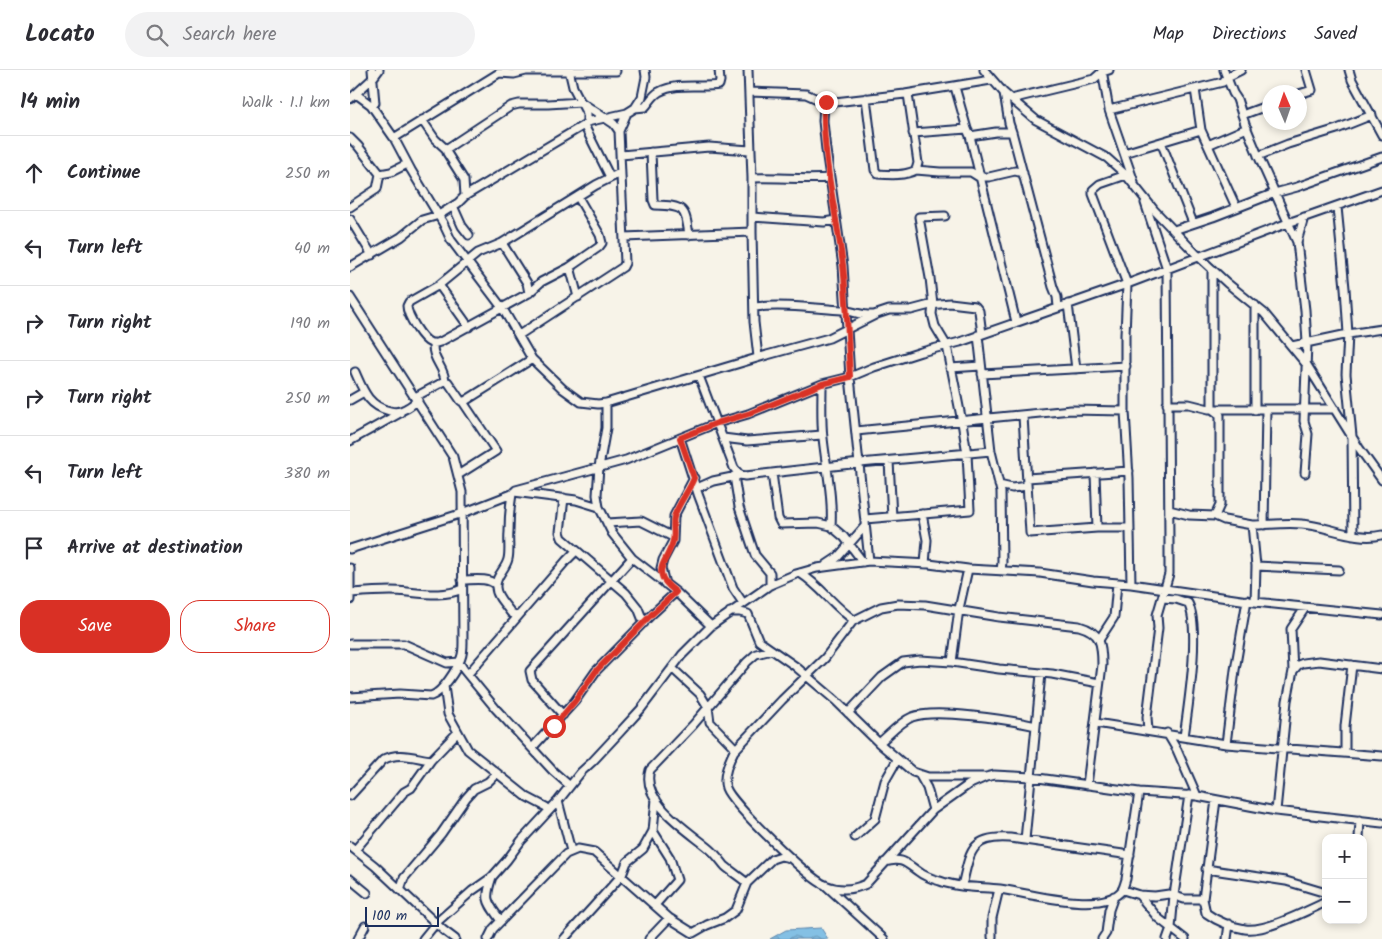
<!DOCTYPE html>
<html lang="en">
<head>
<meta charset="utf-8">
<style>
  body { margin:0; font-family:Kalam,sans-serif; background:#f2f2f3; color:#2b2b33 }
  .controls { position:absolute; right:15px; bottom:15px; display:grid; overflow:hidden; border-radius:10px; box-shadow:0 2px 8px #0003 }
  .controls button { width:45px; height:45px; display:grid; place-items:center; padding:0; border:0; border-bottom:1px solid #e1e1e2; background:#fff; color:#2b2b33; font:25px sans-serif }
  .compass { position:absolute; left:912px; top:15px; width:45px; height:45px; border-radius:50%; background:#fff; box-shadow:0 2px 8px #0003; rotate:358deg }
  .scale { position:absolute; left:15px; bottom:12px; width:74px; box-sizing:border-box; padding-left:5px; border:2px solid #1b2f5e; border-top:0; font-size:14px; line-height:18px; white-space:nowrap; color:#1b2f5e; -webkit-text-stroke:4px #f7f3e8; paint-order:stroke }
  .stop { position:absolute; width:15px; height:15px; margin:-11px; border:4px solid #d93025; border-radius:50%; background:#fff }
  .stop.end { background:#d93025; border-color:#fff; box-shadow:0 1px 5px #0008 }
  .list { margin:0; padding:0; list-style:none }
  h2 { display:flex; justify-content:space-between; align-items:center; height:65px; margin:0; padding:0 20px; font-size:21px }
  h2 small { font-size:16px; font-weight:400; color:#7c7c81 }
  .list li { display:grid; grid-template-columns:32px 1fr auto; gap:15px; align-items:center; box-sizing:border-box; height:75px; padding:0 20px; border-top:1px solid #e1e1e2 }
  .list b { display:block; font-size:19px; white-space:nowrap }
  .list em { font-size:16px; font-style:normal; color:#7c7c81 }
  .actions { display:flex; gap:10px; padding:15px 20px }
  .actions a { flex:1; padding:11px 0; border:1px solid #d93025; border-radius:20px; text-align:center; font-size:18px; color:#d93025 }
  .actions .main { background:#d93025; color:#fff }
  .icon { flex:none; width:28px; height:28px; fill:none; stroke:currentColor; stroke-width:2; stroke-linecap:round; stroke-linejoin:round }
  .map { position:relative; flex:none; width:1032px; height:869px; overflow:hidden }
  header { display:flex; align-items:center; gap:30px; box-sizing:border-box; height:70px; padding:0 25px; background:#fff; border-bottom:1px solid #e1e1e2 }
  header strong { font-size:24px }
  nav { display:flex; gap:28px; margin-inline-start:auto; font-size:18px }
  .search { width:350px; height:45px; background:#f2f2f3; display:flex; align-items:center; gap:12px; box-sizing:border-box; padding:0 18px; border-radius:28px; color:#7c7c81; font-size:19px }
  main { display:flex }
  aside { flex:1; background:#fff }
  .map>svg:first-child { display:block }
  .water { fill:url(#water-waves); stroke:#5a86ae }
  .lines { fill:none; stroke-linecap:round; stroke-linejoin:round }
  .minor-casing { stroke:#1b2f5e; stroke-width:11 }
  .minor { stroke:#f7f3e8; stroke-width:7 }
  .route { stroke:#d93025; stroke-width:6 }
</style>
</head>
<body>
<header>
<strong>Locato</strong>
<div class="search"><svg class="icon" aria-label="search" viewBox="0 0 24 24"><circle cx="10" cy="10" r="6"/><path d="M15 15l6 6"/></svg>Search here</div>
<nav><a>Map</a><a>Directions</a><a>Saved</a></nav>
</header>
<main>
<aside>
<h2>14 min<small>Walk · 1.1 km</small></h2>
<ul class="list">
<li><svg class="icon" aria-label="ahead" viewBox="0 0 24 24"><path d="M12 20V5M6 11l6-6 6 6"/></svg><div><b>Continue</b></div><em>250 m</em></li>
<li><svg class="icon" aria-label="left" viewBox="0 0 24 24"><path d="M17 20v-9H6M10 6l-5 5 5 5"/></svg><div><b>Turn left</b></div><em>40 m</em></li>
<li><svg class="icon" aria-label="right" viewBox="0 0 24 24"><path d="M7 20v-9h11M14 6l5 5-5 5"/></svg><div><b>Turn right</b></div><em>190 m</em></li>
<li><svg class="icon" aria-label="right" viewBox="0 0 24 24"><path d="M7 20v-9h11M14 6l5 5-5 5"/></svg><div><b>Turn right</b></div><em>250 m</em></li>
<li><svg class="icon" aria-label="left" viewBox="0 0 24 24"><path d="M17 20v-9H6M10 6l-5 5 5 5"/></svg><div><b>Turn left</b></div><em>380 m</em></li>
<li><svg class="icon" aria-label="arrive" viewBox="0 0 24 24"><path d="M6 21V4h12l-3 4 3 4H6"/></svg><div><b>Arrive at destination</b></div></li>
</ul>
<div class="actions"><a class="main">Save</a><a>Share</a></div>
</aside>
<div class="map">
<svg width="1032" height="869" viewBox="0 0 1032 869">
  <defs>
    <pattern id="water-waves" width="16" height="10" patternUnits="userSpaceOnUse" patternTransform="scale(1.25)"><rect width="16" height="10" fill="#84c0e4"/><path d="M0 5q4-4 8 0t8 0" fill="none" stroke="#6b9cbc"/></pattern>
  </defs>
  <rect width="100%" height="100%" fill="#f7f3e8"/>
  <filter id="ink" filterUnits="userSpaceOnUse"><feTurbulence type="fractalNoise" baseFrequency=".02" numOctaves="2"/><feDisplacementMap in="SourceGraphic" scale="10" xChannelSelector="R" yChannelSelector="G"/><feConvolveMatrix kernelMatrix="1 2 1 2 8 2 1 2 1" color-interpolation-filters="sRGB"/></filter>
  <g filter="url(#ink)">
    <path class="water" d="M 471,858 L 478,869 L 420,869 L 436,860 Z"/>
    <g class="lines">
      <defs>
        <path id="minor" d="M 22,0 L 25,33 L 21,35 L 44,68 L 61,100 L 93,153 L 101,170 L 153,239 L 182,289 L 213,319 L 231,332 L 248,334 L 256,333 L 417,285 L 479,268 L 527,244 L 539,240 L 561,240 L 580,235 L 600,233 L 625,236 L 629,241 L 632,264
          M 398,0 L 402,108 L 402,162 L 404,252 L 408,287
          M 634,0 L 654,23 L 686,50 L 757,88 L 776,105 L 804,140 L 849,187 L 877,213 L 914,243 L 957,295 L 1009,378 L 1032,410
          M 752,0 L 759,40 L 784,112
          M 874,0 L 883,23 L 887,29 L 895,54 L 907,83 L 947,172 L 955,240 L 957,273 L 954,351 L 958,364 L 955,403
          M 999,0 L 1002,10 L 1032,65
          M 605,17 L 617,59
          M 845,19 L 851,60 L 886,137
          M 399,22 L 456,24 L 476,33 L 555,24 L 641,10
          M 6,24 L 21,35
          M 949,24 L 962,20 L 956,0
          M 516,28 L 525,100 L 528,104 C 540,105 555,106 566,100 L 568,93 L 558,24
          M 0,29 L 23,8 L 29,0
          M 661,29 L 744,9 L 752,2 L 759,0
          M 474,32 L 473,51 L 476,80 L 493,196 L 500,307 L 519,491
          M 285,38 L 295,37 C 299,33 303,25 309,22 C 327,12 349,18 369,15 L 370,11 L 369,0
          M 759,40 L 873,12 L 877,7 L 891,0
          M 892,45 L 919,35
          M 72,50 L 85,69 L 96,79
          M 237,52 L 277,43
          M 234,55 L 260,107
          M 662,62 L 703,217 L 707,227 L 708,237
          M 563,63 L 617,59 L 620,66 L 646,62 L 662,62 L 659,53 L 654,23
          M 620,66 L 666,252
          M 0,68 L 8,76 L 30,104 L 27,119 L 0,137
          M 44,68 L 149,3 L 164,4 L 176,1 L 266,1
          M 811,72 L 843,153
          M 858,75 L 897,58
          M 301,82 L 303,130 L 305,135 C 334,136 335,137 339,165
          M 774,83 L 851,60
          M 271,85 L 359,77 L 400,80
          M 908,86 L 938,74 L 987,59 L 1022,45
          M 566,100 L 590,102 L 621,102 L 629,107 L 639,107 L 665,101 L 673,103
          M 30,104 L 41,102 L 57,94
          M 776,105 L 750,114 L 743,120 L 743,124 L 777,214 L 775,265 L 775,341 L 779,408 L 781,514
          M 402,108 C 428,107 454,110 480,108
          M 115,126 L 114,110 L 97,83 L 96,79 L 161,36 L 169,34 L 198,34 L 231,32 L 264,54 L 269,61
          M 228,127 L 250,165 L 252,173 L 249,177 L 220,197 L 191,212 L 179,223 L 90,272 C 87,273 84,274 81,273 C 72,270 57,245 57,236 L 59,232 L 89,215 L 128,183 L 152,173 L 246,115 L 270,103
          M 795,133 L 817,199 L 819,472 L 819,504 L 807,545 L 808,558 L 797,647 L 798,661
          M 103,136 L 112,156 L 119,165
          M 987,137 L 995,218 L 998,264 L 996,304 L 1002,366 L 1003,465
          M 402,147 L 474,152 L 486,150
          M 0,149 L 22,185
          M 824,160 L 863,147 L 925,123 L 947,117 L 1032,87
          M 274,167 L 402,162
          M 947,172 L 954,147
          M 152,173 L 177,213 L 179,223
          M 0,197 L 51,167 L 72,150 L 89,145 L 108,133 L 115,126 L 234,55 L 237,52 L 237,44 L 223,17 L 219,0
          M 220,197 L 228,227
          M 862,199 L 862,339 L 870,345 L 870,435 L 865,446
          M 89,215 L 119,257
          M 0,227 L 103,387 L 112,422 L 113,572 C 113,577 113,583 111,588 C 107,599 92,623 81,626 L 50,624 L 0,627
          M 718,234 L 726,299
          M 405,237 C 434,234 463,238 492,240 C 503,241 512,246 523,245
          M 169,265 L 273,197 L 275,193 L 269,61 L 277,43 L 285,38 L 292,27 L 296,7 L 295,0
          M 628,265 L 641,381 L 651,422 L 652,492 L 651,501
          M 83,273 C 82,291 94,296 95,311
          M 942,276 L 998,264 L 1032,259
          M 600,298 L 631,296
          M 5,302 C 13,320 18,336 40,341 C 44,342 50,342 55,339 C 60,337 64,333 68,330
          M 632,304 L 776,296
          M 349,306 L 384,398 L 390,405 L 395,406 L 510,393 L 641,381
          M 472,314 C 472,332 471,350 473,368 C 476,397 483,426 481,456 L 494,467 L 513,492
          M 65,327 L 95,311 L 98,312 L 111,331 L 115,331 L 182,289
          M 0,330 L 14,322
          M 256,333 L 256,358 L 249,397 L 247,425 L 249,437 L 262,463 L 282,488 L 326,522 L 361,556
          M 817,334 L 839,334 L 859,339 L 985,339
          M 905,340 L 905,235
          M 673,346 L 680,463 L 747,458 L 780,458
          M 506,361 L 721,340 L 775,341
          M 330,368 L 348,424 L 383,518 L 393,533
          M 373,368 L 397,371 L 472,365
          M 0,371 L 50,343
          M 539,391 L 542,447
          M 422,403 L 428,448 L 431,454 L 468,453 L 481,456
          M 745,403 L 747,458
          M 108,405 L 146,381 L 113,332
          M 384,406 L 389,437 L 405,485 L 420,503 L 420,515
          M 677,408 L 779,401
          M 649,415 L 662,418 L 677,416
          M 347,418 L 363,411 L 387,406
          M 164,422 L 226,430 L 249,437
          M 162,424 C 160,436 159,449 159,462 C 158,471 160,481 158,489 C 156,499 145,506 146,517 C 146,527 156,535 161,543 L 168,546
          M 214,428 L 210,462 L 212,468 L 276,523 L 288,538 L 294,553
          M 819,440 L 839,445 L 865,446 L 874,450 L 902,455
          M 572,444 L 577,470 L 575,494
          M 515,449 L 620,440 L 617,384 L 612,352 L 597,276 L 585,256 L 582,244 L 583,235 L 580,208 L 569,147 L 595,146
          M 257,453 L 291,451 L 323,467
          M 914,455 L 916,340
          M 0,479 L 113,443 L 162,424 L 166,420 L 276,390 L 367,353 L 398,344 L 472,314 L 500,307 L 524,297 L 571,282 L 610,272 L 777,214 L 938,153 L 1032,120
          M 476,495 L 488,487 L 515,456
          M 906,496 L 989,500
          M 0,498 L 0,530
          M 450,503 C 471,516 484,537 504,550
          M 112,510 C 124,510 137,507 146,515
          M 315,514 L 311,498 L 313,490 L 323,471 L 324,446 L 344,408
          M 1,523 C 14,522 27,521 41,521 C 63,521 91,529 112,519
          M 812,528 L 826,529 L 838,533 C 851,558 838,637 834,667
          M 905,532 L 906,496 L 902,455 C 918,455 936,452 952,454 C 978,456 1005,471 1032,465
          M 380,542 L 390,542 L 398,544 L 409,571 L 445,596 L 485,630 L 529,673 L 563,702 L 578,707 L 633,707
          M 749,570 L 764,547 L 767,513
          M 0,574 L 54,574 L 97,593 L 109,592 L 114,600 L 146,639 L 203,701 L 220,716
          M 602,592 L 609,539 L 618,499
          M 322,598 L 350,624 L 358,637 L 360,652 L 386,679
          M 943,601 L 941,559 L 955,538
          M 118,604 L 216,491 L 226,481
          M 94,616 L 98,644 L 118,680 L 177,727 L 196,737 L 199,741
          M 498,643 L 532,607 L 553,592 L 570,590 L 602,592 L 649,599 L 702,604 L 749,613
          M 213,645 L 182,610 L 180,601 L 282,488
          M 746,653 L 876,674 L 1032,686
          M 817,663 L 827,680 L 847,726
          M 529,673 C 539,665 550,652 562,647 C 585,638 660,650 686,656
          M 876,674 L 885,600 L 897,530
          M 183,677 L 225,631 L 246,601 L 301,545 L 326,522
          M 995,682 L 995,656 L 1002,595
          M 569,704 L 577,718 L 583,740
          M 737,715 L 752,595 C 752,574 751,562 729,556 L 649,547 L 575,535 L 548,534 L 531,537 L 503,551 L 475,588 L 432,630 L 384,681 C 379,691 372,707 376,718 C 382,734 459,809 475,815 C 489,821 503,820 516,814 L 583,740 L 618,715 L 636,707 L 644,705 L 681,707 L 789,722 L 847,726 L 926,741 L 1032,753
          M 0,726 L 33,690 C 48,681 65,688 81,690
          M 866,730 L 853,829 L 856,843 C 867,851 882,857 895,859 C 916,862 956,841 976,832
          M 208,731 L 221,781
          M 926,741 L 937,631 L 943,601 L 948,595 L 953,593 L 969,591 L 1032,599
          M 303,761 L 320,788 L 327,810 L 305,835
          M 505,767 L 525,749 L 535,711 L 547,690
          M 1009,768 L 1010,750
          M 675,770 L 691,604
          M 0,776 L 25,796 L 93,860 L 105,869
          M 5,780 L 54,722 L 61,718 L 81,690 L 108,662
          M 535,792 C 552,787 556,793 569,802 C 575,807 583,809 590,811 C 609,818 630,817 650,819 C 677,823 754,845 772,820 C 774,817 775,812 776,809 L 789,722
          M 856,799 L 936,811 L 976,823
          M 142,807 C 134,831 137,831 151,851
          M 0,809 L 17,823
          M 397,813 C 390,807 382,802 375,796 C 370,790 366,784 360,779 C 339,761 290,732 300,700 L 343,655 L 397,592 L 406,584 L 422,580
          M 475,815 L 534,869
          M 612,816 C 620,783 620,765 660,768 L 780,785
          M 50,820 L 54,808 L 91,764 L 116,728 L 124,719 L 138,712 L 147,703
          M 773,820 L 789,825 L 805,826 L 819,824 L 834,829 L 853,829
          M 789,825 L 808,848 L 835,869
          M 642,867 L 642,848 L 649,819
          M 8,869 L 15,856
          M 73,869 L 86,853 L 122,821 L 142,807 L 157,790 L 171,771 L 208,731 L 231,702 L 242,692 L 270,662 L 291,639 L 332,585 L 361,556 L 420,515 L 446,504 L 467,498 L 519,491 L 579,494 L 618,499 L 690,503 L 743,511 L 781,514 L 905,532 L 1032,545
          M 138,869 L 143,859 L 216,784 L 228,779 L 244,782 L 319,848 L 343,863 L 357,855 L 375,848 L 386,840 L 397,813 L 422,789 L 431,786 L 440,788
          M 214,869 L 272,805 L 277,792 L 293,779 L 303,761 L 306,729
          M 299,869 L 319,848
          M 752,869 L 756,863 L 759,840 L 764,826
          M 817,869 L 821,858 L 824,825 L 839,725
          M 877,869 L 879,854"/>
      </defs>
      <use href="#minor" class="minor-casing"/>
      <use href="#minor" class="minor"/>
    </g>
  </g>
  <g class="lines" filter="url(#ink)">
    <path class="route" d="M 204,656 L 225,631 L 246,601 L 301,545 L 326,522 C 298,501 317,494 323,471 C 325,463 322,455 324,447 C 328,434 339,421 344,408 L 330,368 L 367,353 L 398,344 L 472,314 L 500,307 C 498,270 497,232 493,195 C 486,141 472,87 474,32 L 476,32"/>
  </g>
</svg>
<div class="controls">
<button>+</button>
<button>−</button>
</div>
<svg class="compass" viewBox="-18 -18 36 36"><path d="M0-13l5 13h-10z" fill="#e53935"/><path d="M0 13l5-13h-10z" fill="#7c7c81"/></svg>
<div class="scale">100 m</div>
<div class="stop" style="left:204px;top:656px"></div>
<div class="stop end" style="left:476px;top:32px"></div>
</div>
</main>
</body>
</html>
